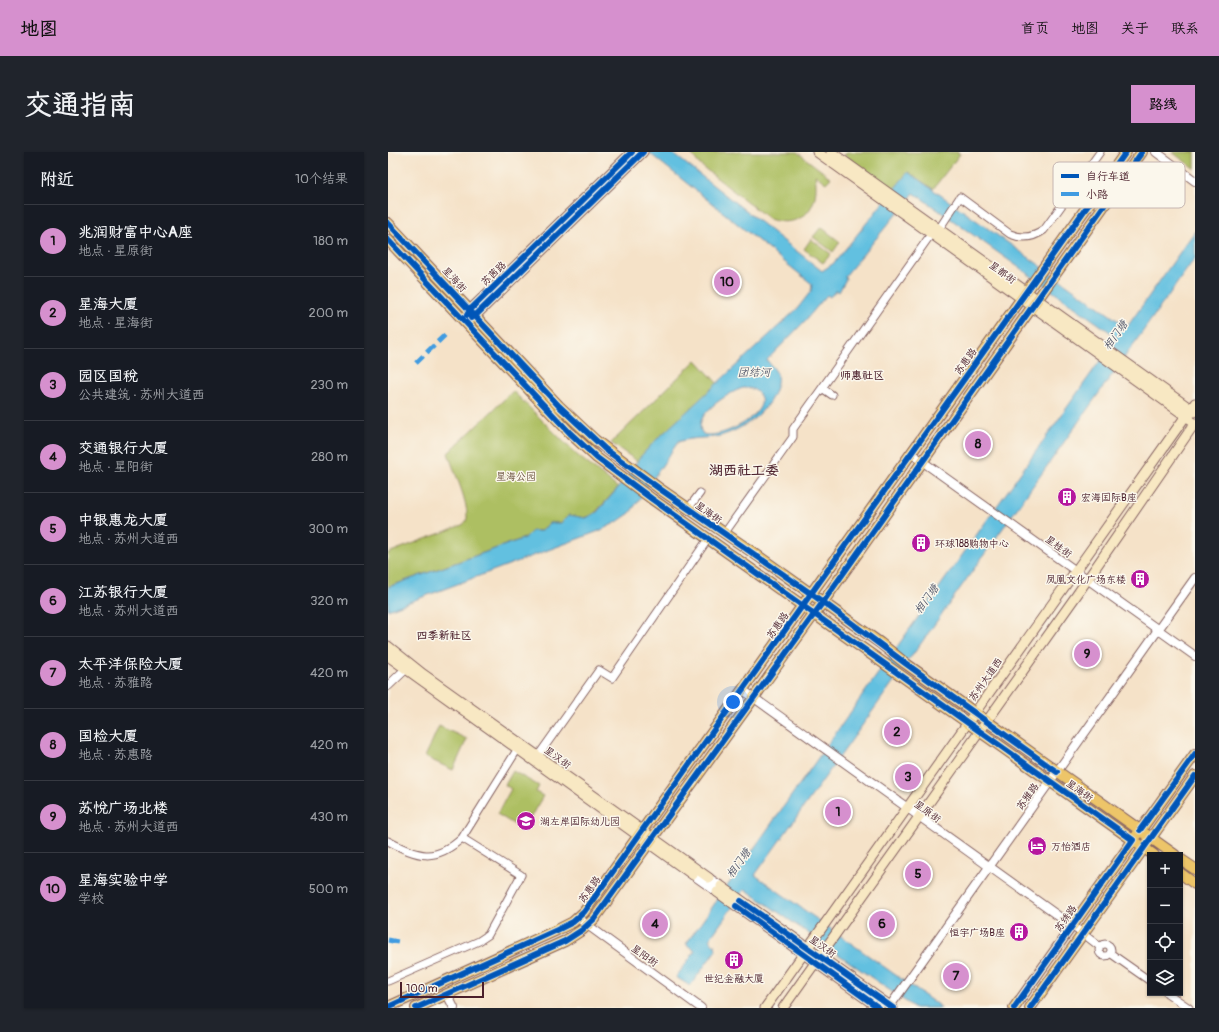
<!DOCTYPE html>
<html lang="zh">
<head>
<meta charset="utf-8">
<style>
  body { margin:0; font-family:Pangolin,"LXGW WenKai TC",sans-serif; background:#20242c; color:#f1f3f6 }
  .controls { position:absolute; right:12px; bottom:12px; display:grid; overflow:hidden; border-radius:0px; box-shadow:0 1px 3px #0004 }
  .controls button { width:36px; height:36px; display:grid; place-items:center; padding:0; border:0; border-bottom:1px solid #363941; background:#171b24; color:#f1f3f6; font:20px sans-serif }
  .scale { position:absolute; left:12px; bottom:10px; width:84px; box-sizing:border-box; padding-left:4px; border:2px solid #4a1f2b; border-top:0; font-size:11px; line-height:14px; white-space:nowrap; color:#4a1f2b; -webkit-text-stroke:3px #fbf7ec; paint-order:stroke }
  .you { position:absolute; left:345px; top:550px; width:14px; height:14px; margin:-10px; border:3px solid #fff; border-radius:50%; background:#1a73e8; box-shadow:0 0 0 6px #1a73e833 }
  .badge { display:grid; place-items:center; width:26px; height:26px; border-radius:50%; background:#d690ce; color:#111; font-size:13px; font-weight:700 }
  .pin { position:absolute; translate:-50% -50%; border:2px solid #fff; box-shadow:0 1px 4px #0006 }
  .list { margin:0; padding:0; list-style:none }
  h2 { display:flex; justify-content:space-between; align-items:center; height:52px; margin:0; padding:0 16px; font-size:17px }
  h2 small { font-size:13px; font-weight:400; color:#9ea1a6 }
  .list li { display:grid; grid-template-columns:26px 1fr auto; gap:12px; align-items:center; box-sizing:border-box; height:72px; padding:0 16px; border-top:1px solid #363941 }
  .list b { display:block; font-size:15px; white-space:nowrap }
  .list p { margin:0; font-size:13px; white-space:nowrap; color:#9ea1a6 }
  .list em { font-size:13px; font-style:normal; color:#9ea1a6 }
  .icon { flex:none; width:22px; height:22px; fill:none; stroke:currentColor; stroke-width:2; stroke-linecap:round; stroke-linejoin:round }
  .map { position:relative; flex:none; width:807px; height:856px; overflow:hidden; border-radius:0px }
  header { display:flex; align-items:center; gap:24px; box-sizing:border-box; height:56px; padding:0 20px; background:#d690ce; color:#111 }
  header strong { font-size:19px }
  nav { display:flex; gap:22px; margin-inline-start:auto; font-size:14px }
  .intro { display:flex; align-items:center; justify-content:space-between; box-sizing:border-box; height:96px; padding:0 24px }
  h1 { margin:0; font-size:28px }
  .button { padding:10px 18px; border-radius:0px; background:#d690ce; color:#111; font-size:14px; font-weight:700 }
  main { display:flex; gap:24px; padding:0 24px }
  aside { flex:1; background:#171b24; border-radius:0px; box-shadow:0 1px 3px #0004 }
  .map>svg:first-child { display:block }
  .green { fill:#adbf62; stroke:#7c6f46 }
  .water { fill:#62c0e0; stroke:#567086; fill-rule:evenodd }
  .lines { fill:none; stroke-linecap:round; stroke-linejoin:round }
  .minor-casing { stroke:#866362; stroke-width:9 }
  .tertiary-casing { stroke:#866362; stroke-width:10 }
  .secondary-casing { stroke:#866362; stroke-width:11 }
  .primary-casing { stroke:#866362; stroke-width:12 }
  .minor { stroke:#fff; stroke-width:7 }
  .tertiary { stroke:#fff; stroke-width:8 }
  .secondary { stroke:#f8e8c3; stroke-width:9 }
  .primary { stroke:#edc569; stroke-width:10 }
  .quiet { stroke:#409be1; stroke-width:5; stroke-dasharray:10 5; stroke-linecap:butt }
  .cycleway-casing { stroke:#fbf7ec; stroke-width:8 }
  .cycleway { stroke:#0057b8; stroke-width:6 }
  .labels { text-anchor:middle; stroke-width:3; stroke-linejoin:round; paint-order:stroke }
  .street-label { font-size:10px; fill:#4a1f2b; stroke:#fbf7ec }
  .park-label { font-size:10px; fill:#684f3c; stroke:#fbf7ec }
  .poi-label { font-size:10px; fill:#4a1f2b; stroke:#fbf7ec; text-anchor:start }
  .water-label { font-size:11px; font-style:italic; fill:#52576a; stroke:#fbf7ec }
  .neighbourhood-label { font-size:11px; font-weight:bold; fill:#4a1f2b; stroke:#fbf7ec }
  .district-label { font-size:14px; font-weight:bold; fill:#4a1f2b; stroke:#fbf7ec }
  .key { fill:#fbf7ec; stroke:#c6b6b2; stroke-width:1 }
  .key-label { font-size:11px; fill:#4a1f2b }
</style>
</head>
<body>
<header>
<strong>地图</strong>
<nav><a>首页</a><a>地图</a><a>关于</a><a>联系</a></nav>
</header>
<div class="intro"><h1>交通指南</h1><a class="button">路线</a></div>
<main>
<aside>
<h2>附近<small>10个结果</small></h2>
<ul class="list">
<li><span class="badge">1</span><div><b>兆润财富中心A座</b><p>地点 · 星原街</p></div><em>180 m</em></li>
<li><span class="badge">2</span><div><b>星海大厦</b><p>地点 · 星海街</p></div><em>200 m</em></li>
<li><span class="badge">3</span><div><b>园区国税</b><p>公共建筑 · 苏州大道西</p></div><em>230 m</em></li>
<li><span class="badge">4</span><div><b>交通银行大厦</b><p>地点 · 星阳街</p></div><em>280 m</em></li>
<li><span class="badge">5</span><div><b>中银惠龙大厦</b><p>地点 · 苏州大道西</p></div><em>300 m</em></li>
<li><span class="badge">6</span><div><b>江苏银行大厦</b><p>地点 · 苏州大道西</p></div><em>320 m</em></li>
<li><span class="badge">7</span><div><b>太平洋保险大厦</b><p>地点 · 苏雅路</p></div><em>420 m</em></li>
<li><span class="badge">8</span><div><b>国检大厦</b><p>地点 · 苏惠路</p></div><em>420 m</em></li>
<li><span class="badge">9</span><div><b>苏悦广场北楼</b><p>地点 · 苏州大道西</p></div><em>430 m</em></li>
<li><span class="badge">10</span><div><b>星海实验中学</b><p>学校</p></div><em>500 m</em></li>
</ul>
</aside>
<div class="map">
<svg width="807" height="856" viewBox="0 0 807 856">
  <rect width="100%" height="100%" fill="#fbf7ec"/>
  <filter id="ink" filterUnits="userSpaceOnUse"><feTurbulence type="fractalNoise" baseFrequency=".025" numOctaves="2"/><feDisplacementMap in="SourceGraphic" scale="8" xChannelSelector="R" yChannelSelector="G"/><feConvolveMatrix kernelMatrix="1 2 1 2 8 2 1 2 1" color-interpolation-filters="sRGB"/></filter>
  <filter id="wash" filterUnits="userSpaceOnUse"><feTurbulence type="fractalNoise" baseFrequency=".012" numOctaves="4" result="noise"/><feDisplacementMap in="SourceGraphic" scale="16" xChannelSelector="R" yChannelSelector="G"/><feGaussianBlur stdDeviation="0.9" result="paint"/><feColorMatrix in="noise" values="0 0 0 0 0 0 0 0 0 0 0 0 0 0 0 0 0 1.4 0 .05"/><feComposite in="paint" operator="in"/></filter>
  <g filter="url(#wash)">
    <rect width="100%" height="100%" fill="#f5e2c8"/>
    <path class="green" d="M 302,0 L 409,0 L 443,26 L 438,31 L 427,23 C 433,55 414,78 381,67 L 311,12 Z
      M 459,0 L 569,0 L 572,2 L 545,37 L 520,20 L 505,39 L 456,3 Z
      M 784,0 L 807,0 L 807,17 Z
      M 433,75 L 452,90 L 445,100 L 425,85 Z
      M 423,87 L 443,102 L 435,111 L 416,97 Z
      M 308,208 L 330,232 L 266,290 L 249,309 L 223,291 Z
      M 125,239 L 189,303 L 230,336 L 204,364 L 194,366 L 181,363 L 173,371 L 161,371 L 154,379 L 144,379 L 137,386 L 0,435 L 0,401 L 74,373 C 77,371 79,369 79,365 C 80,349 65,317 60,301 Z
      M 51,574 L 79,587 L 65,618 L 37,605 Z
      M 125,619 L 151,634 L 148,640 L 155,644 L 135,678 L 109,662 L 123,637 L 117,633 Z"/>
    <path class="water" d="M 260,0 L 283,0 L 434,119 L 446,111 L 520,20 L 739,175 L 807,79 L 807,106 L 524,504 L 518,509 L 506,529 L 367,723 L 554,856 L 527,856 L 357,737 L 321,788 L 327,793 L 328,798 L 302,834 L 288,825 L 307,799 L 298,792 L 729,185 L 526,41 L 457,124 L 458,127 L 451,140 L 448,138 L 442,145 L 439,143 L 416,170 L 379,208 C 382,213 388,217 389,223 C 390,227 389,232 388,235 C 381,260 356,277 332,284 C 318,287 303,285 290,290 L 242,361 L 229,370 L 211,379 L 0,458 L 0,435 L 137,386 L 144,379 L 154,379 L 161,371 L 173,371 L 181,363 L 198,366 L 209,360 L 230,336 L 253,304 L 266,290 L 409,157 L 423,139 L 424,132 ZM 355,236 C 360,236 365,236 369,240 C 390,259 331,289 315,282 C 301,265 341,240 355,236 Z"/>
  </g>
  <g filter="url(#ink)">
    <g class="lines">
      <defs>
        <path id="minor" d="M 551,77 L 572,45 L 622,82 C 634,87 645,86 656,78 L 712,0
          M 434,236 L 444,243
          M 300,357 L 312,341
          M 336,382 L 405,285 L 405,277 L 546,78
          M 150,604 L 211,518 L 224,526 L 320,387
          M 0,689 C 30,705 47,711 74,686 L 129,598
          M 694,781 L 711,794
          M711 798a6 6 0 1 1 12 0a6 6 0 1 1-12 0Z
          M 722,801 L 762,829
          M 0,829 L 91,789 L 100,783 L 133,723 L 74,686
          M 779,841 L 801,856"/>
        <path id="tertiary" d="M 768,0 L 807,29
          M 524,302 L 807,504
          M 0,534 L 22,513
          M 355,538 L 694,781
          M 305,723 L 329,740
          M 321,726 L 333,734
          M 190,766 L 313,856
          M 59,842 L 66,856
          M 502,854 L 807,426"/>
        <path id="secondary" d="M 429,0 L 802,267
          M 443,0 L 807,260
          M 78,165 L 82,158 L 244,0
          M 80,167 L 88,163 L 255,0
          M 0,494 L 35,522 L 321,726
          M 0,504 L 305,723
          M 333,734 L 505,856
          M 329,740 L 491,856
          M 631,849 L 684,774
          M 377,856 L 807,251
          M 395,856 L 688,444 L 807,271"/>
        <path id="primary" d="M 0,71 L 171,254 L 207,288 L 272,337 L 370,404 L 492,491 L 517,511 L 787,703
          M 0,88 L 182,281 L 209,306 L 264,347 L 766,703
          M 792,707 L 807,717
          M 792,721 L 807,732
          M 684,774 L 807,602
          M 0,855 L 169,778 L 185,770 L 196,760 L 738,0
          M 28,856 L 177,789 L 194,778 L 206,767 L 435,450 L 754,0
          M 626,856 L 631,849
          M 642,856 L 807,624"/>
      </defs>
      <use href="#minor" class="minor-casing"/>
      <use href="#tertiary" class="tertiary-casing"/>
      <use href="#secondary" class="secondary-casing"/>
      <use href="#primary" class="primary-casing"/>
      <use href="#minor" class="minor"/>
      <use href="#tertiary" class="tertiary"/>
      <use href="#secondary" class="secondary"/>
      <use href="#primary" class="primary"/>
      <path class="quiet" d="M 28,211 L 59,181
        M 0,788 L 10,790"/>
      <defs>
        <path id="cycleway" d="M 0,71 L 171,254 L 217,297 L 272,337 L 435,450 L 517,511 L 669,620
          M 0,88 L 182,281 L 209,306 L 264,347 L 745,688 L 626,856
          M 79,163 L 82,158 L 244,0
          M 83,166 L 88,163 L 255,0
          M 752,678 L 807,602
          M 353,749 L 505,856
          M 348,754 L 491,856
          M 0,855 L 169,778 L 185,770 L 196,760 L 738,0
          M 28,856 L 177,789 L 194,778 L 206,767 L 435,450 L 754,0
          M 642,856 L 807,624"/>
      </defs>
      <use href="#cycleway" class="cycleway-casing"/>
      <use href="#cycleway" class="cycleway"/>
    </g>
  </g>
  <defs>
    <symbol id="building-disc" viewBox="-11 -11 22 22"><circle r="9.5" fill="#b5179e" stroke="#fbf7ec"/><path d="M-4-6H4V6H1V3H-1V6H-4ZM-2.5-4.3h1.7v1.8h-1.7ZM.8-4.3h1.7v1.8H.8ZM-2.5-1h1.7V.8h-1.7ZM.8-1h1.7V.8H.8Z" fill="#fff"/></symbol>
    <symbol id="school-disc" viewBox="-11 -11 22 22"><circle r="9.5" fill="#b5179e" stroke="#fbf7ec"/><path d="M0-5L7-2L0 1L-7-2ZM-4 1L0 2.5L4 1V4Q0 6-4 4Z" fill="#fff"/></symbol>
    <symbol id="hotel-disc" viewBox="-11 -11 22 22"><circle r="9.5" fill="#b5179e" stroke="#fbf7ec"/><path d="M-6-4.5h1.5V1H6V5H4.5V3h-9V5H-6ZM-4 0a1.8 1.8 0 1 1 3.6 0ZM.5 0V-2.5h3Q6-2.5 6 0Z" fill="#fff"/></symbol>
  </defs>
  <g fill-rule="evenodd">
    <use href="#building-disc" x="668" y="334" width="22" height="22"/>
    <use href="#building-disc" x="522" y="380" width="22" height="22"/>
    <use href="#building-disc" x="741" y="416" width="22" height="22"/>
    <use href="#school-disc" x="127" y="658" width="22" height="22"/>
    <use href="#hotel-disc" x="638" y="683" width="22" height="22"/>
    <use href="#building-disc" x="620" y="769" width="22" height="22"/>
    <use href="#building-disc" x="335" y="797" width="22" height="22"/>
  </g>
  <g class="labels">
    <g class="street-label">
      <text transform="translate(615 120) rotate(36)" y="4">星都街</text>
      <text transform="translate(105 121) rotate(-44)" y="4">苏茜路</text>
      <text transform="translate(67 127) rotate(47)" y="4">星海街</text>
      <text transform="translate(577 209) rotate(-54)" y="4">苏惠路</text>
      <text transform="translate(321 360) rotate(35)" y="4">星海街</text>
      <text transform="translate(671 394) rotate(36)" y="4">星桂街</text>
      <text transform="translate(389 473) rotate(-55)" y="4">苏惠路</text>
      <text transform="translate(597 527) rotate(-55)" y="4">苏州大道西</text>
      <text transform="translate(170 605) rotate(36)" y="4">星汉街</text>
      <text transform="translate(692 638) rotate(35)" y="4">星海街</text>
      <text transform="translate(639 644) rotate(-54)" y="4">苏雅路</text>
      <text transform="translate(540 659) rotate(36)" y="4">星原街</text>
      <text transform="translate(201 737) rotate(-54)" y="4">苏惠路</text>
      <text transform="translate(677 766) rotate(-55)" y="4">苏绣路</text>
      <text transform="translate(435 794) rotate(35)" y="4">星汉街</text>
      <text transform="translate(257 803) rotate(35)" y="4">星阳街</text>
    </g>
    <g class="park-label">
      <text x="128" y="328">星海公园</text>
    </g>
    <g class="poi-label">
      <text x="693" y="349">宏海国际B座</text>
      <text x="547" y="395">环球188购物中心</text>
      <text x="738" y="431" text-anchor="end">凤凰文化广场东楼</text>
      <text x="152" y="673">湖左岸国际幼儿园</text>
      <text x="663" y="698">万怡酒店</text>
      <text x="617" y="784" text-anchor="end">恒宇广场B座</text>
      <text x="346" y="830" text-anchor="middle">世纪金融大厦</text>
    </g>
    <g class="water-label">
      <text transform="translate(727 183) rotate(-54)" y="4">相门塘</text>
      <text x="366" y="224">团结河</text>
      <text transform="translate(538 447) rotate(-54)" y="4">相门塘</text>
      <text transform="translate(350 711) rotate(-54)" y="4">相门塘</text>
    </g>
    <g class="neighbourhood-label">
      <text x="474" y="227">师惠社区</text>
      <text x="56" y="487">四季新社区</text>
    </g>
    <g class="district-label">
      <text x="356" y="323">湖西社工委</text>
    </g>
  </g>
  <rect x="665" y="10" width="132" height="46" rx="6" class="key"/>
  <rect x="673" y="22" width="18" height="4" fill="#0057b8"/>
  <rect x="673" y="40" width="18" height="4" fill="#409be1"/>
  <g class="key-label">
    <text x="698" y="28">自行车道</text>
    <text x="698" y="46">小路</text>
  </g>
</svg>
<div class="controls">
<button>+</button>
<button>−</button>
<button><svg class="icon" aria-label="locate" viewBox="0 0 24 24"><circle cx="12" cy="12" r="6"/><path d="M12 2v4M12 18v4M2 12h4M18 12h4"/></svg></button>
<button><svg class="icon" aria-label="layers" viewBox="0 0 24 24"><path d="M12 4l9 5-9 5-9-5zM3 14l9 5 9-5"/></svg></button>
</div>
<div class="scale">100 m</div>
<div class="you"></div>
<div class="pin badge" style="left:450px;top:660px">1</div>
<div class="pin badge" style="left:509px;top:580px">2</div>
<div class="pin badge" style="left:520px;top:625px">3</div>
<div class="pin badge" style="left:267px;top:772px">4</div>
<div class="pin badge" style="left:530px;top:722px">5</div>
<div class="pin badge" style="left:494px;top:772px">6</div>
<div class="pin badge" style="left:568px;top:824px">7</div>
<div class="pin badge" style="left:590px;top:292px">8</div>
<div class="pin badge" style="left:699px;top:502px">9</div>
<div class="pin badge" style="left:339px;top:130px">10</div>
</div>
</main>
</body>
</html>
